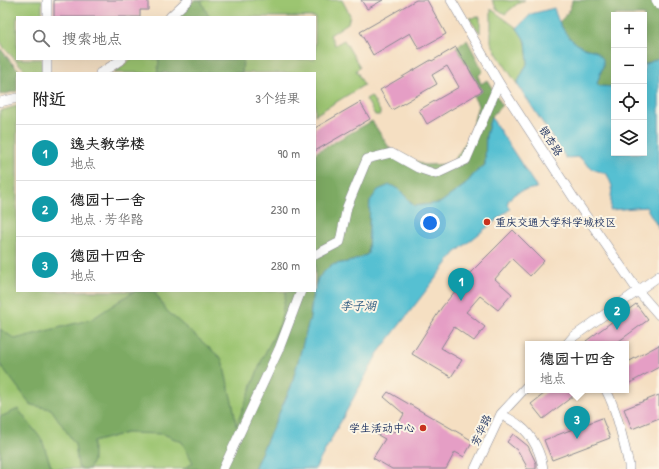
<!DOCTYPE html>
<html lang="zh">
<head>
<meta charset="utf-8">
<style>
  body { margin:0; font-family:"Patrick Hand","LXGW WenKai TC",sans-serif; background:#f6f6f6; color:#222 }
  .controls { position:absolute; right:12px; top:12px; display:grid; overflow:hidden; border-radius:0px; box-shadow:0 4px 16px #0002 }
  .controls button { width:36px; height:36px; display:grid; place-items:center; padding:0; border:0; border-bottom:1px solid #e0e0e0; background:#fff; color:#222; font:20px sans-serif }
  .you { position:absolute; left:430px; top:223px; width:14px; height:14px; margin:-10px; border:3px solid #fff; border-radius:50%; background:#1a73e8; box-shadow:0 0 0 6px #1a73e833 }
  .badge { display:grid; place-items:center; width:26px; height:26px; border-radius:50%; background:#d93025; color:#fff; font-size:13px; font-weight:700 }
  .pin { position:absolute; translate:-50% -33px; filter:drop-shadow(0 1px 2px #0008) }
  .pin::after { content:''; position:absolute; top:21px; width:14px; height:12px; background:inherit; clip-path:polygon(0 0,100% 0,50% 100%) }
  .popup { position:absolute; left:525px; top:341px; width:104px; height:52px; box-sizing:border-box; display:grid; place-content:center; border-radius:0px; background:#fff; filter:drop-shadow(0 1px 3px #0005); font-size:13px; white-space:nowrap; color:#767676 }
  .popup b { font-size:15px; color:#222 }
  .popup::after { content:''; position:absolute; left:50%; top:100%; margin-left:-8px; border:8px solid transparent; border-top-color:#fff }
  .list { margin:0; padding:0; list-style:none }
  h2 { display:flex; justify-content:space-between; align-items:center; height:52px; margin:0; padding:0 16px; font-size:17px }
  h2 small { font-size:13px; font-weight:400; color:#767676 }
  .list li { display:grid; grid-template-columns:26px 1fr auto; gap:12px; align-items:center; box-sizing:border-box; height:56px; padding:0 16px; border-top:1px solid #e0e0e0 }
  .list b { display:block; font-size:15px; white-space:nowrap }
  .list p { margin:0; font-size:13px; white-space:nowrap; color:#767676 }
  .list em { font-size:13px; font-style:normal; color:#767676 }
  .icon { flex:none; width:22px; height:22px; fill:none; stroke:currentColor; stroke-width:2; stroke-linecap:round; stroke-linejoin:round }
  .map { position:relative; flex:none; width:659px; height:469px; overflow:hidden }
  .search { position:absolute; background:#fff; box-shadow:0 4px 16px #0002; left:16px; top:16px; width:300px; height:44px; display:flex; align-items:center; gap:10px; box-sizing:border-box; padding:0 14px; border-radius:0px; color:#767676; font-size:15px }
  .panel { position:absolute; background:#fff; box-shadow:0 4px 16px #0002; left:16px; top:72px; width:300px; height:220px; border-radius:0px }
  .map>svg:first-child { display:block }
  .green { fill:#9cc571; stroke:#5c7a68 }
  .forest { fill:#7daa63; stroke:#4c6c60 }
  .water { fill:#56c0d2; stroke:#387898 }
  .building { fill:#e59ec5 }
  .lines { fill:none; stroke-linecap:round; stroke-linejoin:round }
  .minor-casing { stroke:#888790; stroke-width:10 }
  .minor { stroke:#fff; stroke-width:9 }
  .poi-dot { fill:#c8321e; stroke:#fcf5e5; stroke-width:1.5 }
  .labels { text-anchor:middle; stroke-width:4; stroke-linejoin:round; paint-order:stroke }
  .street-label { font-size:11px; fill:#1b2f5e; stroke:#fcf5e5 }
  .poi-label { font-size:11px; fill:#1b2f5e; stroke:#fcf5e5; text-anchor:start }
  .water-label { font-size:12px; font-style:italic; fill:#2d5a81; stroke:#fcf5e5 }
</style>
</head>
<body>
<div class="map">
<svg width="659" height="469" viewBox="0 0 659 469">
  <rect width="100%" height="100%" fill="#fcf5e5"/>
  <filter id="ink" filterUnits="userSpaceOnUse"><feTurbulence type="fractalNoise" baseFrequency=".025" numOctaves="2"/><feDisplacementMap in="SourceGraphic" scale="8" xChannelSelector="R" yChannelSelector="G"/><feConvolveMatrix kernelMatrix="1 2 1 2 8 2 1 2 1" color-interpolation-filters="sRGB"/></filter>
  <filter id="wash" filterUnits="userSpaceOnUse"><feTurbulence type="fractalNoise" baseFrequency=".012" numOctaves="4" result="noise"/><feDisplacementMap in="SourceGraphic" scale="16" xChannelSelector="R" yChannelSelector="G"/><feGaussianBlur stdDeviation="0.9" result="paint"/><feColorMatrix in="noise" values="0 0 0 0 0 0 0 0 0 0 0 0 0 0 0 0 0 1.4 0 .05"/><feComposite in="paint" operator="in"/></filter>
  <g filter="url(#wash)">
    <rect width="100%" height="100%" fill="#f5dfc2"/>
    <path class="green" d="M 0,0 L 42,0 L 42,17 L 17,17 L 17,59 L 42,59 L 42,73 L 28,73 L 4,48 L 0,40 Z
      M 194,0 L 342,0 L 350,15 L 348,23 L 330,35 L 335,45 L 344,40 L 360,67 L 356,70 L 364,85 L 315,115 L 315,73 L 114,73 L 131,59 L 315,59 L 315,17 L 177,17 Z
      M 492,0 L 504,0 L 511,1 L 516,0 L 525,0 L 517,4 L 505,14 L 497,9 Z
      M 491,9 L 517,28 L 526,42 L 528,62 L 517,84 L 497,54 L 491,42 Z
      M 480,17 L 480,33 L 469,18 Z
      M 371,96 L 380,111 L 380,115 L 375,115 L 366,99 Z
      M 17,106 L 17,291 L 313,291 L 310,318 L 254,469 L 0,469 L 0,111 Z"/>
    <path class="forest" d="M 194,0 L 201,0 L 209,17 L 177,17 Z
      M 572,0 L 653,0 L 659,13 L 659,58 L 644,65 L 644,15 L 614,15 L 614,87 L 599,86 L 597,83 L 603,66 L 595,51 C 573,47 570,40 559,22 C 566,16 571,9 572,0 Z
      M 467,40 L 483,71 L 478,76 L 481,84 L 487,80 L 502,105 L 491,117 L 486,136 L 485,165 L 475,173 L 465,185 L 440,203 L 414,206 L 399,189 L 370,201 L 368,254 L 353,261 L 331,265 L 318,278 L 315,287 L 315,153 L 372,121 L 390,149 L 424,165 L 452,164 L 470,136 L 478,105 L 473,96 L 482,91 L 456,47 Z
      M 0,48 L 11,62 L 22,73 L 17,73 L 17,91 L 0,95 Z
      M 158,59 L 243,59 L 242,73 L 157,73 L 159,62 Z
      M 134,291 L 154,291 L 167,311 L 222,359 L 234,410 L 236,426 L 263,357 L 280,324 L 286,291 L 313,291 L 310,318 L 291,387 L 254,469 L 183,469 L 193,463 L 182,442 L 163,434 L 126,433 L 93,442 L 93,461 L 89,469 L 82,469 L 78,467 L 75,444 L 51,409 L 31,405 L 0,364 L 0,329 L 15,339 L 92,319 Z
      M 18,409 L 42,440 L 52,469 L 0,469 L 0,417 Z"/>
    <path class="water" d="M 554,8 C 558,24 568,41 584,48 C 588,50 593,49 596,52 C 598,53 601,57 603,59 L 603,66 L 597,83 L 599,86 L 614,87 L 614,153 L 644,153 L 644,65 L 659,58 L 659,229 L 646,207 L 610,210 L 612,186 L 607,174 L 592,169 L 579,157 L 566,158 L 517,84 L 528,62 L 526,42 L 517,28 L 531,14 Z
      M 491,117 L 537,188 C 526,190 511,191 507,204 L 510,209 L 455,253 L 378,353 L 315,469 L 254,469 L 291,387 L 310,318 L 313,292 L 315,291 L 315,287 L 318,278 L 331,265 L 353,261 L 368,254 L 370,201 L 378,190 L 390,185 L 399,189 L 414,206 L 440,203 L 465,185 L 475,173 L 485,165 L 486,136 Z"/>
    <g id="blocks">
      <path class="building" d="M 54,0 L 148,0 L 148,10 L 140,10 L 140,17 L 54,17 Z
        M 361,0 L 383,0 L 367,9 Z
        M 416,0 L 427,0 L 446,34 L 419,49 L 410,33 L 373,55 L 360,32 Z
        M 456,47 L 482,91 L 427,124 L 419,110 L 459,87 L 447,66 L 432,75 L 437,84 L 392,110 L 380,90 L 431,60 L 432,61 Z
        M 360,102 L 370,119 L 315,151 L 315,128 Z
        M 513,230 L 544,261 L 530,276 L 512,259 L 495,279 L 512,294 L 498,310 L 480,296 L 466,312 L 485,327 L 474,341 L 454,327 L 441,348 L 462,360 L 451,377 L 412,354 L 442,307 L 471,272 Z
        M 636,304 L 648,320 L 615,344 L 589,344 L 586,341 Z
        M 659,345 L 659,367 L 626,385 L 626,363 Z
        M 549,390 L 581,390 L 543,419 L 531,404 Z
        M 388,392 L 473,441 L 464,457 L 455,452 L 446,469 L 392,469 L 373,458 L 385,439 L 376,434 L 382,425 L 394,432 L 404,414 L 384,397 Z
        M 659,395 L 659,418 L 632,429 L 624,409 Z
        M 602,418 L 610,438 L 552,460 L 544,440 Z
        M 513,434 L 528,446 L 536,463 L 536,469 L 527,469 L 526,465 L 518,451 L 507,442 Z"/>
    </g>
  </g>
  <g filter="url(#ink)">
    <use href="#blocks" fill-opacity="0" stroke="#888790" stroke-width="1"/>
    <g class="lines">
      <defs>
        <path id="minor" d="M 47,0 L 47,17
          M 451,0 L 499,83 L 513,105 L 575,200 L 638,291 L 659,315
          M 656,0 L 659,5
          M 170,17 L 188,0
          M 47,59 L 47,73
          M 100,73 L 104,71 L 122,59
          M 0,102 L 17,98
          M 315,255 L 340,242 L 347,207 L 367,159 L 391,153 L 418,168 L 436,174 L 466,160 L 499,83
          M 567,344 L 573,337 L 659,276
          M 606,390 C 618,413 623,441 629,465 L 629,469
          M 501,414 C 507,418 514,421 520,426 C 533,436 541,453 543,469
          M 223,469 L 279,349 L 301,291
          M 475,469 L 501,414 L 528,385"/>
      </defs>
      <use href="#minor" class="minor-casing"/>
      <use href="#minor" class="minor"/>
    </g>
  </g>
  <g class="poi-dot">
    <circle cx="487" cy="222" r="4"/>
    <circle cx="423" cy="428" r="4"/>
  </g>
  <g class="labels">
    <g class="street-label">
      <text transform="translate(551 141) rotate(57)" y="4">银杏路</text>
      <text transform="translate(481 430) rotate(-65)" y="4">芳华路</text>
    </g>
    <g class="poi-label">
      <text x="495" y="226">重庆交通大学科学城校区</text>
      <text x="415" y="432" text-anchor="end">学生活动中心</text>
    </g>
    <g class="water-label">
      <text x="358" y="310">李子湖</text>
    </g>
  </g>
</svg>
<div class="controls">
<button>+</button>
<button>−</button>
<button><svg class="icon" aria-label="locate" viewBox="0 0 24 24"><circle cx="12" cy="12" r="6"/><path d="M12 2v4M12 18v4M2 12h4M18 12h4"/></svg></button>
<button><svg class="icon" aria-label="layers" viewBox="0 0 24 24"><path d="M12 4l9 5-9 5-9-5zM3 14l9 5 9-5"/></svg></button>
</div>
<div class="you"></div>
<div class="pin badge" style="left:461px;top:301px;background:#0f9aa8">1</div>
<div class="pin badge" style="left:617px;top:330px;background:#0f9aa8">2</div>
<div class="pin badge" style="left:577px;top:439px;background:#0f9aa8">3</div>
<div class="popup"><b>德园十四舍</b>地点</div>
<div class="search"><svg class="icon" aria-label="search" viewBox="0 0 24 24"><circle cx="10" cy="10" r="6"/><path d="M15 15l6 6"/></svg>搜索地点</div>
<section class="panel">
<h2>附近<small>3个结果</small></h2>
<ul class="list">
<li><span class="badge" style="background:#0f9aa8">1</span><div><b>逸夫教学楼</b><p>地点</p></div><em>90 m</em></li>
<li><span class="badge" style="background:#0f9aa8">2</span><div><b>德园十一舍</b><p>地点 · 芳华路</p></div><em>230 m</em></li>
<li><span class="badge" style="background:#0f9aa8">3</span><div><b>德园十四舍</b><p>地点</p></div><em>280 m</em></li>
</ul>
</section>
</div>
</body>
</html>
